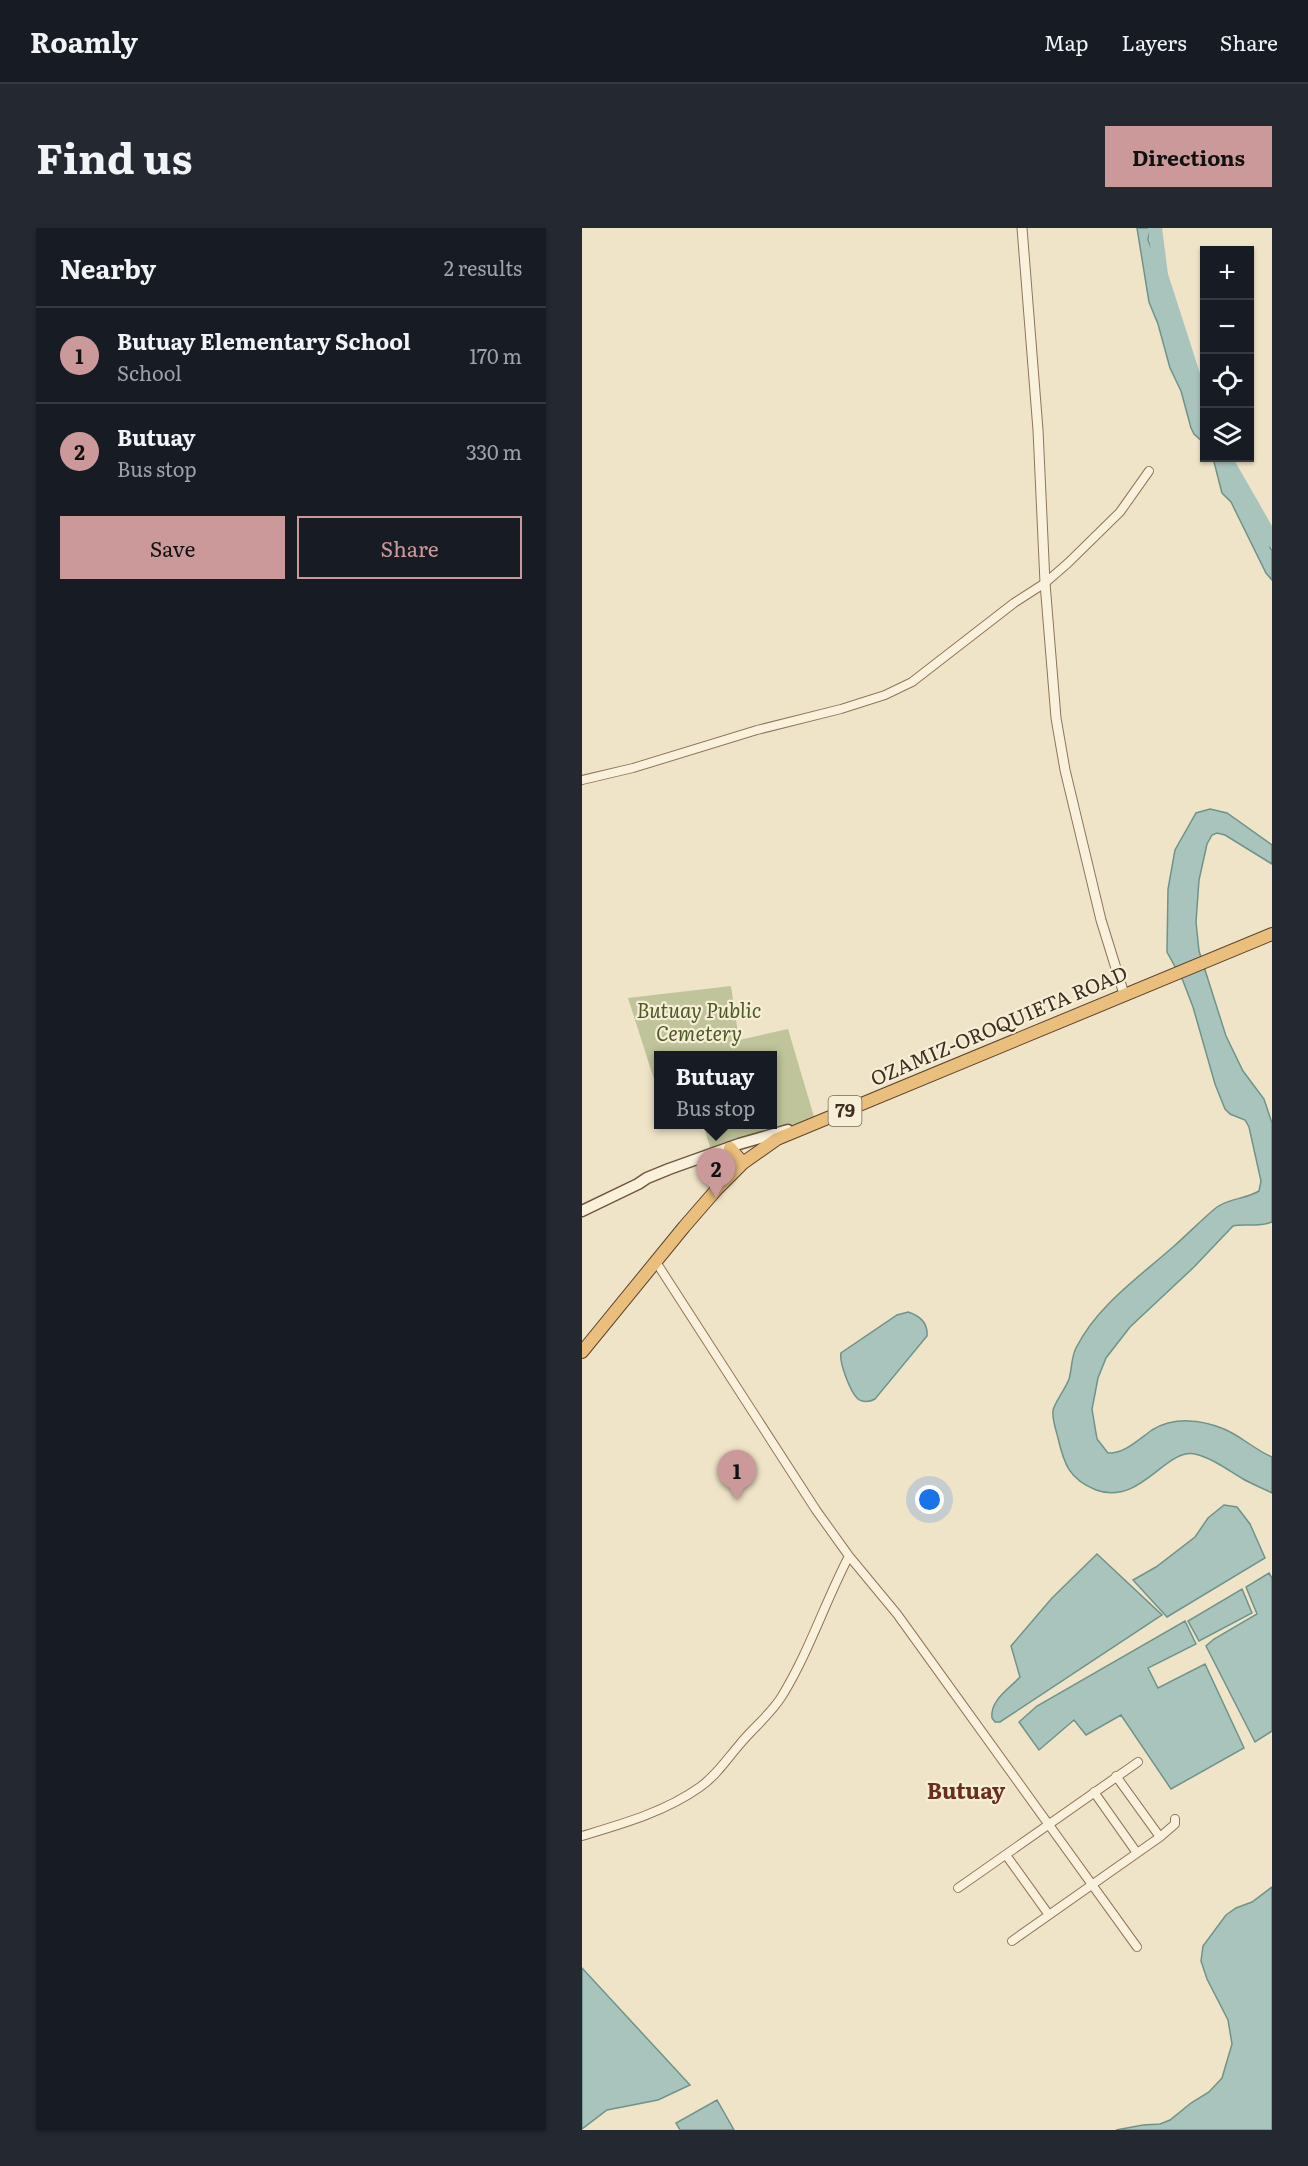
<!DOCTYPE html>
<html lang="en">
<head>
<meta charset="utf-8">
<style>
  body { margin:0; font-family:Literata,serif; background:#242831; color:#f1f3f6 }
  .controls { position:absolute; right:18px; top:18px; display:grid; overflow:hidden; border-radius:0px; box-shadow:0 2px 4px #0004 }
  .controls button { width:54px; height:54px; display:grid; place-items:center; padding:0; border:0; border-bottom:2px solid #363941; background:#171b24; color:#f1f3f6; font:30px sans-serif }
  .you { position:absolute; left:348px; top:1272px; width:21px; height:21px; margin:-15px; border:4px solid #fff; border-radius:50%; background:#1a73e8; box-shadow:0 0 0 9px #1a73e833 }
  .badge { display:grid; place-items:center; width:39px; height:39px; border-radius:50%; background:#cc999b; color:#111; font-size:20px; font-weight:700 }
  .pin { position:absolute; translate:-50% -50px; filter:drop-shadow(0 2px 3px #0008) }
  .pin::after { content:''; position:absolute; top:32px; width:21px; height:18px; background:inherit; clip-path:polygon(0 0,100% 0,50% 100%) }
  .popup { position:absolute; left:72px; top:823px; width:123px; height:78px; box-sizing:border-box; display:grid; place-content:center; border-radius:0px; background:#171b24; filter:drop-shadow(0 2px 4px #0005); font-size:20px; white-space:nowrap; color:#9ea1a6 }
  .popup b { font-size:22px; color:#f1f3f6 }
  .popup::after { content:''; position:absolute; left:50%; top:100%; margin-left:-12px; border:12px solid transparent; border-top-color:#171b24 }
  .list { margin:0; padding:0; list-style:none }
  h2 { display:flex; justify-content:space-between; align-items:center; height:78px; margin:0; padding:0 24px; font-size:26px }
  h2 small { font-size:20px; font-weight:400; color:#9ea1a6 }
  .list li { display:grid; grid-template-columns:39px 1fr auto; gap:18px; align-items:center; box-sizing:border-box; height:96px; padding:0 24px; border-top:2px solid #363941 }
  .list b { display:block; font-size:22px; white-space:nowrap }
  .list p { margin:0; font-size:20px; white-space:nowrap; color:#9ea1a6 }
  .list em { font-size:20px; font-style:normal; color:#9ea1a6 }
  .actions { display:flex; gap:12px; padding:18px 24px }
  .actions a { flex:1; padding:14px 0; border:2px solid #cc999b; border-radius:0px; text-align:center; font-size:21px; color:#cc999b }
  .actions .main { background:#cc999b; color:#111 }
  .icon { flex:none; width:33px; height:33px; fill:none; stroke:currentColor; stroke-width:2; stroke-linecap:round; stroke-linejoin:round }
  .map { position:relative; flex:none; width:690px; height:1902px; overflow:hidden; border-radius:0px }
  header { display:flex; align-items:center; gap:36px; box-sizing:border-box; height:84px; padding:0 30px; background:#171b24; border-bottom:2px solid #363941 }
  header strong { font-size:28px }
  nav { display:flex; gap:33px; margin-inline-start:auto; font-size:21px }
  .intro { display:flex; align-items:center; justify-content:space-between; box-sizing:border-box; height:144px; padding:0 36px }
  h1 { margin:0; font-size:42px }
  .button { padding:15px 27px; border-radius:0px; background:#cc999b; color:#111; font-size:21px; font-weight:700 }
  main { display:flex; gap:36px; padding:0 36px }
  aside { flex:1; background:#171b24; border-radius:0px; box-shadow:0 2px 4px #0004 }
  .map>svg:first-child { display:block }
  .cemetery { fill:#bfc49a }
  .water { fill:#a9c4bc; stroke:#6f938a; stroke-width:1.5 }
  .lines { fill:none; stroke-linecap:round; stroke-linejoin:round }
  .river { stroke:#a9c4bc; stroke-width:14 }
  .minor-casing { stroke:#8d765c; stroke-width:10 }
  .tertiary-casing { stroke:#8d765c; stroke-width:11 }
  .secondary-casing { stroke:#6f573f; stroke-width:13 }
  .trunk-casing { stroke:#5b4430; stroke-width:14 }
  .minor { stroke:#faf1dc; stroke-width:8 }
  .tertiary { stroke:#faf1dc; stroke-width:9 }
  .secondary { stroke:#faf1dc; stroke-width:10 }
  .trunk { stroke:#eabe7c; stroke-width:12 }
  .labels { text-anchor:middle; stroke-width:4.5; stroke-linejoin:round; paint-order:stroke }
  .shield { fill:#f7eed8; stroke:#756857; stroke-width:1.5 }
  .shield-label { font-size:18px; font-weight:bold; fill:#3d2e20 }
  .park-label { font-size:20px; font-style:italic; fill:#4d5a26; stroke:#f7eed8 }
  .street-label { font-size:20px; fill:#3d2e20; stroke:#f7eed8 }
  .quarter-label { font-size:22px; font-weight:bold; fill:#6b2e1e; stroke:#f7eed8 }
</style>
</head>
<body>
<header>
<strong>Roamly</strong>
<nav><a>Map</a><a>Layers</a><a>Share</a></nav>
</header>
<div class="intro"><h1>Find us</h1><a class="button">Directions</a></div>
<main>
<aside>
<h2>Nearby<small>2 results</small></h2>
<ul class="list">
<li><span class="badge">1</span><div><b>Butuay Elementary School</b><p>School</p></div><em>170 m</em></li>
<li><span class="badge">2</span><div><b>Butuay</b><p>Bus stop</p></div><em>330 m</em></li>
</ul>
<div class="actions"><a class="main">Save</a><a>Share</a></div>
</aside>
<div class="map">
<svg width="690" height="1902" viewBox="0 0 690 1902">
  <rect width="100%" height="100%" fill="#f0e4c8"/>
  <path class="cemetery" d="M 149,758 L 157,812 L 206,801 L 233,892 L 129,922 L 121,897 L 191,896 L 191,828 L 77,828 L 77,867 L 46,770 Z"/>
  <path class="water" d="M 555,0 L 568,0 L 566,12 L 573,29 L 583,73 L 595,115 L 622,191 L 622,215 L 612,206 L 609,200 L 599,163 L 588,140 L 576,96 L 567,74 Z
    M 631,230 L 639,230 L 670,283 L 690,323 L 690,352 L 684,345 L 649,274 L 640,265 Z
    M 628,581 L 645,585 L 690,617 L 690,636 L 643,607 L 635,605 L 630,607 L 625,616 L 617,652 L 614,694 L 617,723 L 644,808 L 661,843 L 682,871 L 690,895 L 690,994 C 677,1000 664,995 651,998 L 612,1039 L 548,1099 L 524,1130 L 516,1150 L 510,1181 L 515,1211 L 526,1225 C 542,1226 556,1212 570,1202 C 591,1189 619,1191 642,1201 C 659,1208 673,1222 690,1229 L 690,1265 C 680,1260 670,1256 661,1251 C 646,1242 630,1230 613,1226 C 583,1220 559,1278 514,1262 C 487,1251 482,1236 476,1210 C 474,1202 470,1191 471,1183 C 471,1177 484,1160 487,1151 C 490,1141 489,1130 494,1120 C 515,1078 557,1049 591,1019 C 606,1006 620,991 635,979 C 648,970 664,971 677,963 L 679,953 L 667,899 L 663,892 L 648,886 L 643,881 L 633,856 L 611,779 L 601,753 L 585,724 L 586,661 L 593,622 L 614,585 Z
    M 326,1084 C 339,1088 346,1095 345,1108 L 293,1171 C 288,1174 280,1175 275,1170 C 268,1163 257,1134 259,1125 L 315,1087 Z
    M 642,1277 L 655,1279 L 668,1296 L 683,1330 L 585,1389 L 551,1352 L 574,1339 L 613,1309 L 626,1290 Z
    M 515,1326 L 580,1387 L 418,1494 L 413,1494 L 410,1490 C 408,1472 427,1461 438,1449 L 429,1418 L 470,1370 Z
    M 687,1345 L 690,1350 L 690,1503 L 673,1514 L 624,1418 L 632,1411 L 675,1386 L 664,1359 Z
    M 660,1361 L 670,1385 L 617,1413 L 606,1393 Z
    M 603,1393 L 614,1416 L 566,1440 L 576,1460 L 623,1436 L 662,1520 L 589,1561 L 539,1487 L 504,1507 L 492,1492 L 457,1522 L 437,1494 L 455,1478 Z
    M 690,1659 L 690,1902 L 534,1902 L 561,1897 L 578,1896 L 588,1892 L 609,1875 L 627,1864 L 640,1850 L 650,1816 L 646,1792 L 625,1751 L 619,1733 L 621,1718 L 644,1687 L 654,1680 L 670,1674 Z
    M 0,1740 L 108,1857 L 76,1872 L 25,1882 L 0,1901 Z
    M 135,1872 L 152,1902 L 98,1902 L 94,1895 Z"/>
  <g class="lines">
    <path class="river" d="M 573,0 L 579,47 L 622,181
      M 643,230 L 690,312"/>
    <defs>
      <path id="minor" d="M 0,552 L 51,540 L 175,502 L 259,481 L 303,467 L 330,454 L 432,375 L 463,355 L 486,335 L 538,284 L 567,243
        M 74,1034 L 234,1282 L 267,1328 L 315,1386 L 555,1719
        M 534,1548 L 578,1609
        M 512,1564 L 555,1625
        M 0,1608 C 40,1596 83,1584 118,1559 C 134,1548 145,1531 158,1516 C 171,1500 189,1486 200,1468 C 227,1424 243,1374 267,1328
        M 424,1627 L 467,1687
        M 376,1660 L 556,1534
        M 430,1713 L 578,1609 L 593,1596 L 593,1591"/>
      <path id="tertiary" d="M 440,0 L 456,202 L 463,355 L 474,490 L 483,542 L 519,692 L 542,766"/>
      <path id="secondary" d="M 0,983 L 56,956 L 65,950 L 87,941 L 157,916 L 206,902"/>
      <path id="trunk" d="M 148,920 L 161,935
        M 0,1124 L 102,999 L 135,961 L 161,935 L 195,911 L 690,706"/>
    </defs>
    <use href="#minor" class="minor-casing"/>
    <use href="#tertiary" class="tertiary-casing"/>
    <use href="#secondary" class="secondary-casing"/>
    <use href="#trunk" class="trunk-casing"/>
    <use href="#minor" class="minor"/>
    <use href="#tertiary" class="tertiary"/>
    <use href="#secondary" class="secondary"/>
    <use href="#trunk" class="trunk"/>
  </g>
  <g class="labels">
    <rect class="shield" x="246.5" y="868" width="33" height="30" rx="4.5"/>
    <g class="shield-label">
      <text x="263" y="889">79</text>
    </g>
    <g class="park-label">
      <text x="117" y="790">Butuay Public<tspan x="117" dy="23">Cemetery</tspan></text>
    </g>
    <g class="street-label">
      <text transform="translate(417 798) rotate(-23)" y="7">OZAMIZ-OROQUIETA ROAD</text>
    </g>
    <g class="quarter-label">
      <text x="384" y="1571">Butuay</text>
    </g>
  </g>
</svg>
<div class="controls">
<button>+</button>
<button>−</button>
<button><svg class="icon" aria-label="locate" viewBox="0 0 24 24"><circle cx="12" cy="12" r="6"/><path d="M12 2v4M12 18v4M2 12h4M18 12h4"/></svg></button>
<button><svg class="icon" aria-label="layers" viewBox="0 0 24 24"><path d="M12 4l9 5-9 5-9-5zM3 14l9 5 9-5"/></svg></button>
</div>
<div class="you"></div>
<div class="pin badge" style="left:155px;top:1272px">1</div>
<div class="pin badge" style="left:134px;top:970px">2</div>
<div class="popup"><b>Butuay</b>Bus stop</div>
</div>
</main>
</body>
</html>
